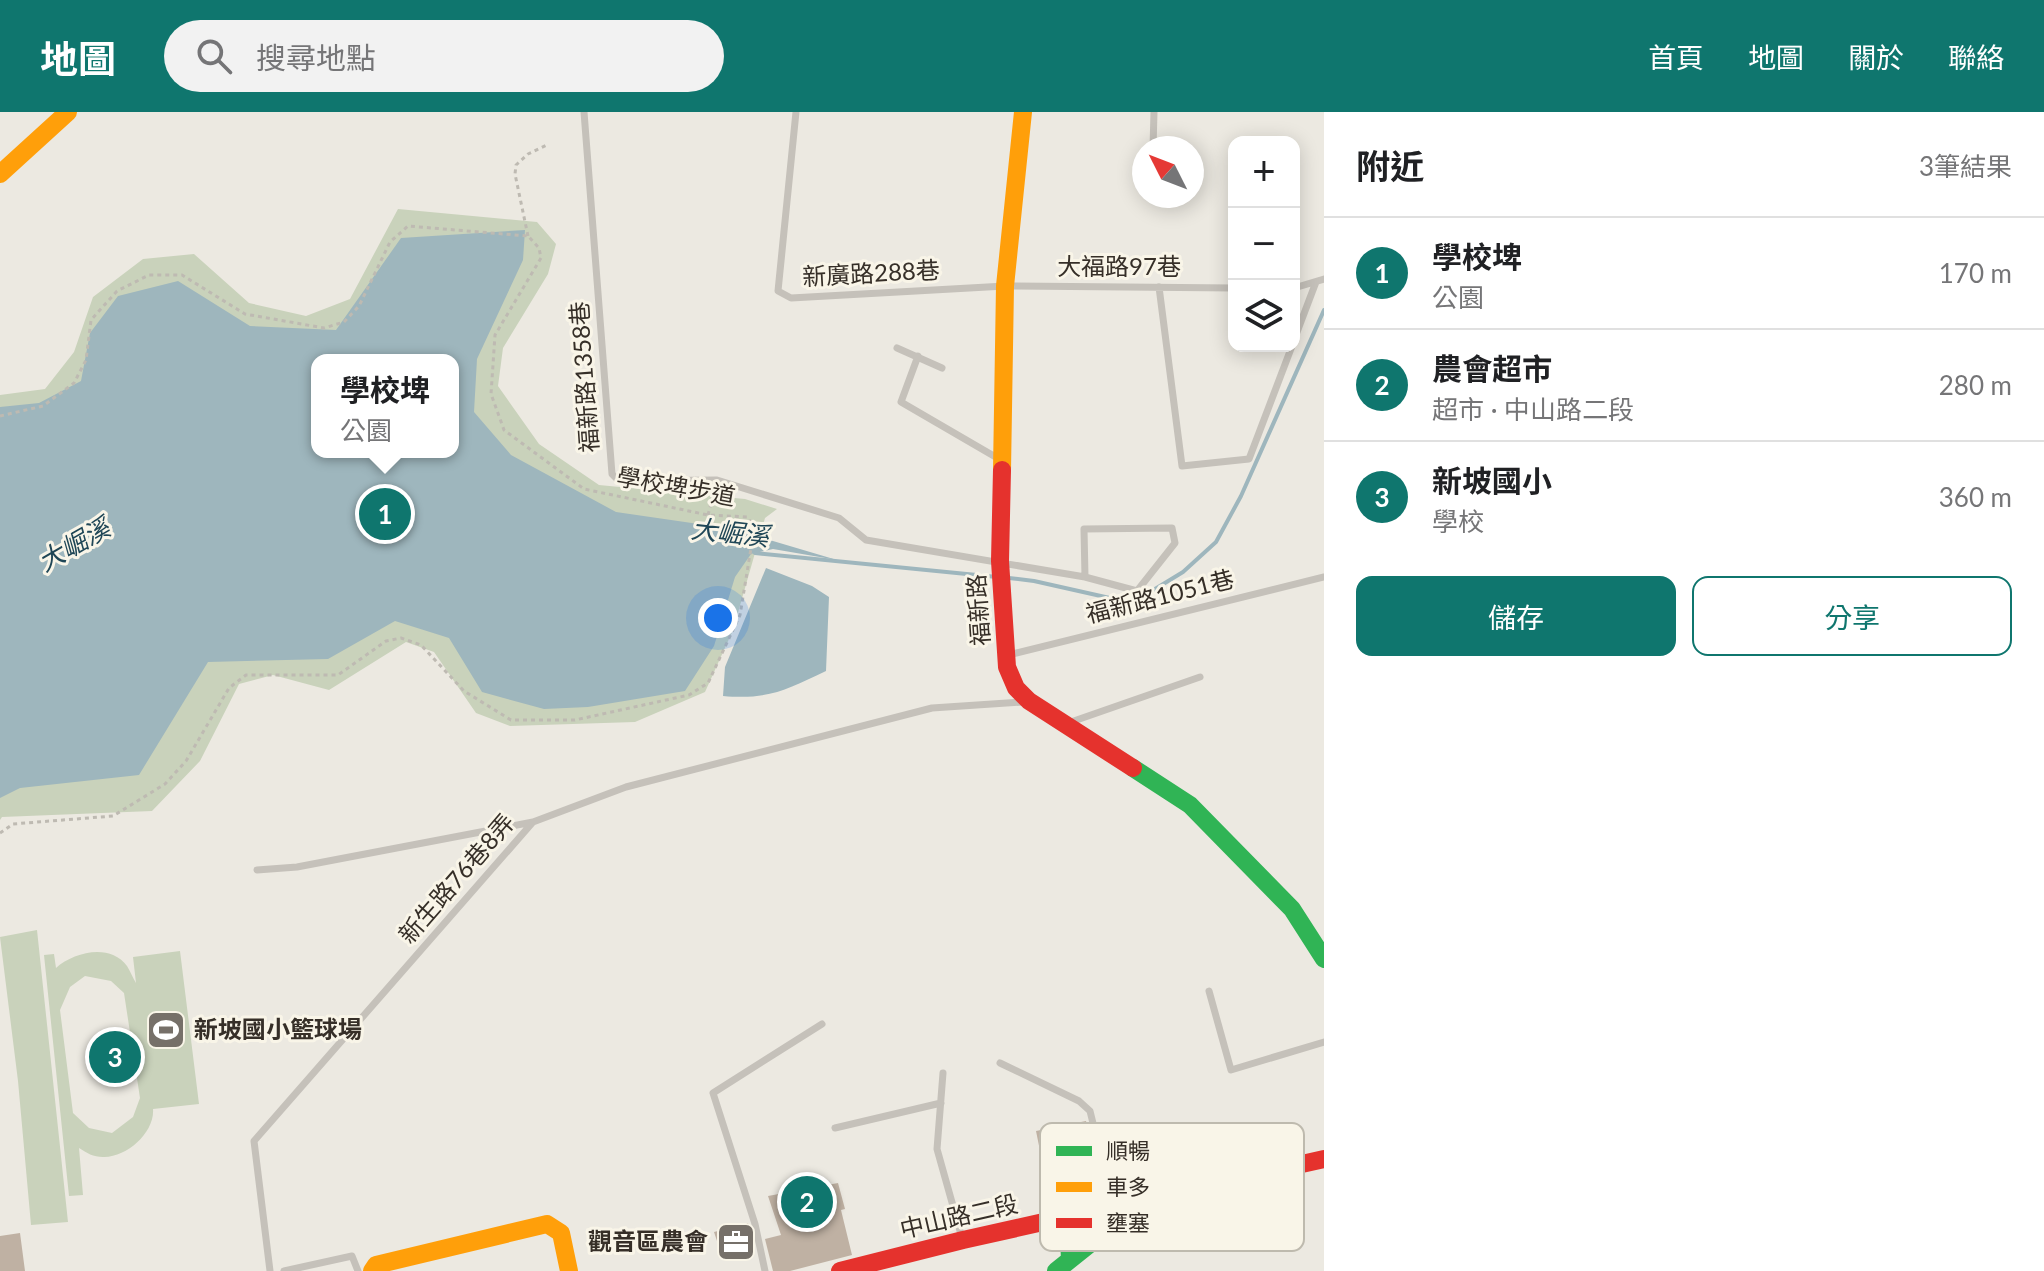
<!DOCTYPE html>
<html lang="zh-TW">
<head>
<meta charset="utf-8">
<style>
  body { margin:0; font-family:Lato,"Noto Sans TC",sans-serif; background:#f2f2f2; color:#202124 }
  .controls { position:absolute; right:24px; top:24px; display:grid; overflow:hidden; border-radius:16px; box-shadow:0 4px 20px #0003 }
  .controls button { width:72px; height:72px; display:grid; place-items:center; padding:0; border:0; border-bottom:2px solid #e0e0e0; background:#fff; color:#202124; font:40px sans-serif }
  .compass { position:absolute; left:1132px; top:24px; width:72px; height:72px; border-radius:50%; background:#fff; box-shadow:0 4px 20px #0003; rotate:312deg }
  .you { position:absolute; left:718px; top:506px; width:28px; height:28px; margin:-20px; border:6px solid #fff; border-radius:50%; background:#1a73e8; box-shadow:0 0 0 12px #1a73e833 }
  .badge { display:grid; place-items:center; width:52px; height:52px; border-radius:50%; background:#0f766e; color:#fff; font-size:26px; font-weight:700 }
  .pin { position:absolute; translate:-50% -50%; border:4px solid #fff; box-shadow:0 2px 8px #0006 }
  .popup { position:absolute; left:311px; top:242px; width:148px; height:104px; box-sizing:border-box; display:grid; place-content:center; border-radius:16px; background:#fff; filter:drop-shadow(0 2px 6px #0005); font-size:26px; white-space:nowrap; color:#757577 }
  .popup b { font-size:30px; color:#202124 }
  .popup::after { content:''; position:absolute; left:50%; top:100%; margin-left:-16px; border:16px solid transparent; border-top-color:#fff }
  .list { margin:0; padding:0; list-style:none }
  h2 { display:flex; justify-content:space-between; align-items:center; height:104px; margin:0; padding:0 32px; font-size:34px }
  h2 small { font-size:26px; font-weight:400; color:#757577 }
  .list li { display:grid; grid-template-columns:52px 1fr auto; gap:24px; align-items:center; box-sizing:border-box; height:112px; padding:0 32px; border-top:2px solid #e0e0e0 }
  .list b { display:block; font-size:30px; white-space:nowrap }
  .list p { margin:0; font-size:26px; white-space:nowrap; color:#757577 }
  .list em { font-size:26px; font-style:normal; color:#757577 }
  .actions { display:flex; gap:16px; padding:24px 32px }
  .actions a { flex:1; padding:18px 0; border:2px solid #0f766e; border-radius:16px; text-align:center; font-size:28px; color:#0f766e }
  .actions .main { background:#0f766e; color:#fff }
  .icon { flex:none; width:44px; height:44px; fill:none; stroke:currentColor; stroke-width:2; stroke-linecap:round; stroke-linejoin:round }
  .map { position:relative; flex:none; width:1324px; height:1159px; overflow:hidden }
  header { display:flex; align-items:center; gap:48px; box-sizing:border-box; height:112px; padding:0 40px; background:#0f766e; color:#fff }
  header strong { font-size:38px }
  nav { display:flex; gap:44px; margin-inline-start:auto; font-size:28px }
  .search { width:560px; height:72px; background:#f2f2f2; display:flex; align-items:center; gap:20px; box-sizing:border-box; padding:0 28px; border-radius:44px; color:#757577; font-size:30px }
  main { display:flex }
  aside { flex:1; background:#fff }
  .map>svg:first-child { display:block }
  .green { fill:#c9d2bb; fill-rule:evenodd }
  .water { fill:#9eb6bd; fill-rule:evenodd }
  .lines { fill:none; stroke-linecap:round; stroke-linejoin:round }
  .stream { stroke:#9eb6bd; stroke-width:4 }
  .building { fill:#bfb1a3 }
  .path { stroke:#bebab2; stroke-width:3; stroke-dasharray:4 4; stroke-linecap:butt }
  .lane { stroke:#c5c1ba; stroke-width:7 }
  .fast { stroke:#30b455; stroke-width:18 }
  .slow { stroke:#ff9f0a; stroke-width:18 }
  .jam { stroke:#e5322d; stroke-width:18 }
  .labels { text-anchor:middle; stroke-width:6; stroke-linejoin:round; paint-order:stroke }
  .street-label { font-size:24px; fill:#362f28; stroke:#f9f5e8 }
  .poi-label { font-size:24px; font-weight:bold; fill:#362f28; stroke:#f9f5e8; text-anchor:start }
  .water-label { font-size:26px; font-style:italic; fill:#1f4656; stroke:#f9f5e8 }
  .key { fill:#f9f5e8; stroke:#bebaae; stroke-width:2 }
  .key-label { font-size:22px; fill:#362f28 }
</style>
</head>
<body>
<header>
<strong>地圖</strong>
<div class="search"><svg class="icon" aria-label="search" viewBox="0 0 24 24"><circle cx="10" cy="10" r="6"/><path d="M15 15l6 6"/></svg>搜尋地點</div>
<nav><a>首頁</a><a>地圖</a><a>關於</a><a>聯絡</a></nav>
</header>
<main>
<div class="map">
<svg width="1324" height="1159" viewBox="0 0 1324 1159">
  <rect width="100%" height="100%" fill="#ece9e1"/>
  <path class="green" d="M 398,97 L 537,110 L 556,132 L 548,162 L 503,236 L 498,274 L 539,332 L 599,373 L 745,387 L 777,397 L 765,406 L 733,518 L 705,580 L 635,610 L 510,614 L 476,601 L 434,540 L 406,530 L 329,578 L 273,563 L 239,572 L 200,649 L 152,699 L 2,705 L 0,708 L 0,283 L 45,277 L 74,240 L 93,185 L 143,147 L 194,142 L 249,191 L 306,204 L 350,187 ZM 317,248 L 453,248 L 453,340 L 317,340 Z
    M 37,818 L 68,1110 L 31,1113 L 18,969 L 0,825 Z
    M 180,839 L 199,992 L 153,997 C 155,1020 127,1046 103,1045 C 93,1045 87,1041 79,1036 L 83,1083 L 69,1084 L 44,843 L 54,842 L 56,856 C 74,840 110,831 127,854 C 130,859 133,866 136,871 L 133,845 ZM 85,864 L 111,869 L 124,881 L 140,986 L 133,1005 L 112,1021 L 89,1016 L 73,1001 L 60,898 L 70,875 Z"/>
  <path class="water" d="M 525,118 L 523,148 L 477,247 L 474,300 L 511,343 L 616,400 L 733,417 L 837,448 L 773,437 L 751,442 L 735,465 L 714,534 L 685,579 L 588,595 L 544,597 L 482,580 L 449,526 L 395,509 L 328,547 L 208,550 L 139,663 L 20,676 L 0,686 L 0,295 L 39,291 L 81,269 L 90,221 L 118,184 L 178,169 L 250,214 L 336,218 L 401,126 ZM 317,248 L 453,248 L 453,340 L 317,340 Z
    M 766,456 L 812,474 L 829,485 L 826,559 C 786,578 768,588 723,584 L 725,555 Z"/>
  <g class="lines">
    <path class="stream" d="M 755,441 L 997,465
      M 1009,466 L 1034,469 L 1132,491 L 1183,460 L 1216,430 L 1241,384 L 1324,198"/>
  </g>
  <path class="building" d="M 1086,1009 L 1100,1067 L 1048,1078 L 1036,1019 Z
    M 838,1071 L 845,1097 L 841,1098 L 852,1143 L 790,1159 L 773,1159 L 765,1127 L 781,1123 L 768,1084 Z
    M 748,1111 L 754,1141 L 723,1147 L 714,1120 Z
    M 20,1121 L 25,1159 L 0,1159 L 0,1124 Z"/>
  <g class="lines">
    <path class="path" d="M 528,124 L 515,62 L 516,53 L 528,42 L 547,33
      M 0,304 L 43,294 L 74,271 L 86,248 L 91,208 L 117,179 L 149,163 L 182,163 L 245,202 L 324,216 L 344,210 L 359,194 L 390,130 L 408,114 L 528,124 L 539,136 L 541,146 L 495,223 L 491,282 L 504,318 L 584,377 L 708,403 L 748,405 L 754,418 L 740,503 L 708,571 L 689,583 L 575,608 L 511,608 L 464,579 L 421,533 L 401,526 L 386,529 L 338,563 L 246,563 L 229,576 L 186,649 L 165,672 L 113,704 L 13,712 L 0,721
      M 708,403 L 714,380"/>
    <path class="lane" d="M 584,0 L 612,362 L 619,369 L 717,368 L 839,406 L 866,428 L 1085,465 L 1137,479 L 1175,431 L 1172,416 L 1084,417 L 1085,465
      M 796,0 L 778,179 L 791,186 L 1005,174 L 1234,176
      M 1153,36 L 1154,0
      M 1159,175 L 1182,354 L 1249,347 L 1292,234
      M 1294,176 L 1324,167
      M 1294,228 L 1316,170
      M 897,236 L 942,256
      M 918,244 L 901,290 L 999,347
      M 1008,543 L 1324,465
      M 1068,611 L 1200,565
      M 257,758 L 297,755 L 533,710
      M 1209,879 L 1231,958 L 1324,930
      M 1000,951 L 1079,989 L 1090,999 L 1113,1093
      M 943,961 L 937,1037 L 962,1126
      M 835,1016 L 941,991
      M 270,1159 L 254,1029 L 533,710 L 626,675 L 932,596 L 1023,590
      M 284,1159 L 352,1144 L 358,1159
      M 765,1159 L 755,1112 L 713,981 L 822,912"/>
    <path class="fast" d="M 1133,656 L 1190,693 L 1292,797 L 1324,847
      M 1053,1108 L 1069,1125 L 1070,1148
      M 1056,1159 L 1141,1091"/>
    <path class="slow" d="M 0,62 L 68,0
      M 1002,358 L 1005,174 L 1023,0
      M 372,1159 L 376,1153 L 547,1112 L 561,1121 L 569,1159"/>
    <path class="jam" d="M 1002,358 L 1000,449 L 1007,555 L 1016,576 L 1029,589 L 1133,656
      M 840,1159 L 963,1128 L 1324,1047"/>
  </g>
  <defs>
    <symbol id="stadium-square" viewBox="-11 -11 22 22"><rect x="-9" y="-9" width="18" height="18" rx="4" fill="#767069" stroke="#f9f5e8"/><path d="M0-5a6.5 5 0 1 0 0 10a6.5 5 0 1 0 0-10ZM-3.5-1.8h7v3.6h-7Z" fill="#fff"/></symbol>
    <symbol id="office-square" viewBox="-11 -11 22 22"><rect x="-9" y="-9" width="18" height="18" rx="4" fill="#767069" stroke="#f9f5e8"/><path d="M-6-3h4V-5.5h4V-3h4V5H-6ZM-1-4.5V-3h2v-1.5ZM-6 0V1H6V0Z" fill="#fff"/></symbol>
  </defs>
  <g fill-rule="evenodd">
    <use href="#stadium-square" x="144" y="896" width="44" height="44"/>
    <use href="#office-square" x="714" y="1108" width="44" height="44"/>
  </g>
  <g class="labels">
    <g class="street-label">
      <text x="1119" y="163">大福路97巷</text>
      <text transform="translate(871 162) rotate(-3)" y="8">新廣路288巷</text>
      <text transform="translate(585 265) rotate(-94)" y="8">福新路1358巷</text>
      <text transform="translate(676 375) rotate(10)" y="8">學校埤步道</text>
      <text transform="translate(1160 485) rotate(-14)" y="8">福新路1051巷</text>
      <text transform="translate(979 498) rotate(-94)" y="8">福新路</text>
      <text transform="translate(457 767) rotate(-49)" y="8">新生路76巷8弄</text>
      <text transform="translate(959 1105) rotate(-13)" y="8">中山路二段</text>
    </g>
    <g class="poi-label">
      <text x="194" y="926">新坡國小籃球場</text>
      <text x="708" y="1138" text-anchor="end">觀音區農會</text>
    </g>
    <g class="water-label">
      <text transform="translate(730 421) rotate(6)" y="9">大崛溪</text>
      <text transform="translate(74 433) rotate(-30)" y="9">大崛溪</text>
    </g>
  </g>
  <rect x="1040" y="1011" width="264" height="128" rx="12" class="key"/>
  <rect x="1056" y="1034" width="36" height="10" fill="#30b455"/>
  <rect x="1056" y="1070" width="36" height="10" fill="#ff9f0a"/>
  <rect x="1056" y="1106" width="36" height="10" fill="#e5322d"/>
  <g class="key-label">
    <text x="1106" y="1047">順暢</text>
    <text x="1106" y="1083">車多</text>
    <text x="1106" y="1119">壅塞</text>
  </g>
</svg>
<div class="controls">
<button>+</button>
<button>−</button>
<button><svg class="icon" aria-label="layers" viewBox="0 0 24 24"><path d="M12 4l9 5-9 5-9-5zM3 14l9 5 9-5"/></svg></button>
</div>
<svg class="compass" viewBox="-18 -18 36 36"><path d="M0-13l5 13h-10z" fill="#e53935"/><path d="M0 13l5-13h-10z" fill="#757577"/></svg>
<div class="you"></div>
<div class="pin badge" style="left:385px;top:402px">1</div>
<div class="popup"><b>學校埤</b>公園</div>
<div class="pin badge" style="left:807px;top:1090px">2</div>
<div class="pin badge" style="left:115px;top:945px">3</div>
</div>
<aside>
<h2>附近<small>3筆結果</small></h2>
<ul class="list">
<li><span class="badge">1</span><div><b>學校埤</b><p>公園</p></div><em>170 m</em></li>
<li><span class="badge">2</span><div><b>農會超市</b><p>超市 · 中山路二段</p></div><em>280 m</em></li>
<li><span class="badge">3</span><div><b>新坡國小</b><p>學校</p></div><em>360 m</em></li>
</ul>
<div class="actions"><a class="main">儲存</a><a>分享</a></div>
</aside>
</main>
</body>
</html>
